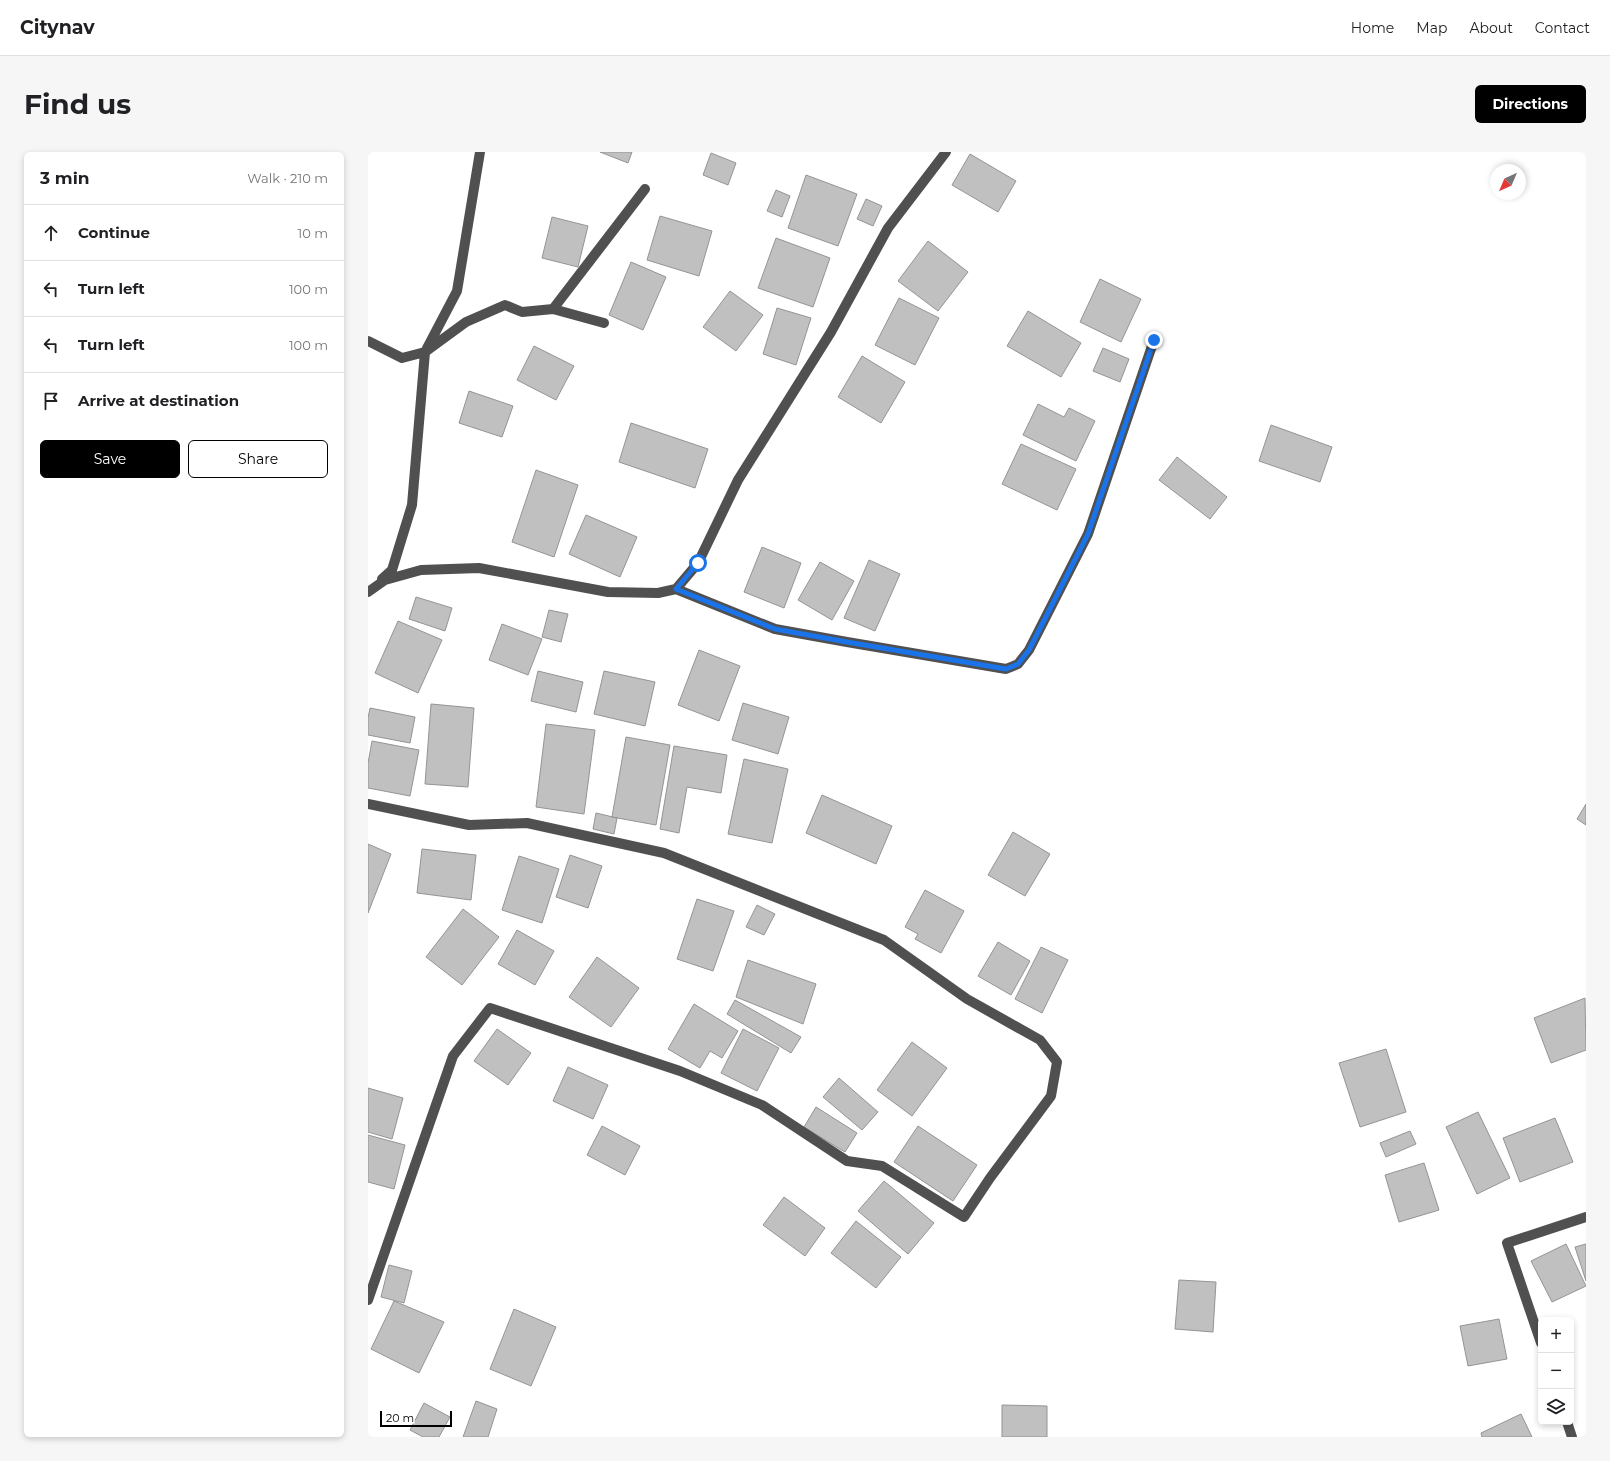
<!DOCTYPE html>
<html lang="en">
<head>
<meta charset="utf-8">
<style>
  body { margin:0; font-family:Montserrat,sans-serif; background:#f6f6f6; color:#202124 }
  .controls { position:absolute; right:12px; bottom:12px; display:grid; overflow:hidden; border-radius:6px; box-shadow:0 2px 6px #0003 }
  .controls button { width:36px; height:36px; display:grid; place-items:center; padding:0; border:0; border-bottom:1px solid #e0e0e0; background:#fff; color:#202124; font:20px sans-serif }
  .compass { position:absolute; left:1122px; top:12px; width:36px; height:36px; border-radius:50%; background:#fff; box-shadow:0 2px 6px #0003; rotate:224deg }
  .scale { position:absolute; left:12px; bottom:10px; width:72px; box-sizing:border-box; padding-left:4px; border:2px solid #000; border-top:0; font-size:11px; line-height:14px; white-space:nowrap; color:#000; -webkit-text-stroke:3px #fff; paint-order:stroke }
  .stop { position:absolute; width:12px; height:12px; margin:-9px; border:3px solid #1a73e8; border-radius:50%; background:#fff }
  .stop.end { background:#1a73e8; border-color:#fff; box-shadow:0 1px 4px #0008 }
  .list { margin:0; padding:0; list-style:none }
  h2 { display:flex; justify-content:space-between; align-items:center; height:52px; margin:0; padding:0 16px; font-size:17px }
  h2 small { font-size:13px; font-weight:400; color:#757577 }
  .list li { display:grid; grid-template-columns:26px 1fr auto; gap:12px; align-items:center; box-sizing:border-box; height:56px; padding:0 16px; border-top:1px solid #e0e0e0 }
  .list b { display:block; font-size:15px; white-space:nowrap }
  .list em { font-size:13px; font-style:normal; color:#757577 }
  .actions { display:flex; gap:8px; padding:12px 16px }
  .actions a { flex:1; padding:9px 0; border:1px solid #000; border-radius:6px; text-align:center; font-size:14px; color:#000 }
  .actions .main { background:#000; color:#fff }
  .icon { flex:none; width:22px; height:22px; fill:none; stroke:currentColor; stroke-width:2; stroke-linecap:round; stroke-linejoin:round }
  .map { position:relative; flex:none; width:1218px; height:1285px; overflow:hidden; border-radius:6px }
  header { display:flex; align-items:center; gap:24px; box-sizing:border-box; height:56px; padding:0 20px; background:#fff; border-bottom:1px solid #e0e0e0 }
  header strong { font-size:19px }
  nav { display:flex; gap:22px; margin-inline-start:auto; font-size:14px }
  .intro { display:flex; align-items:center; justify-content:space-between; box-sizing:border-box; height:96px; padding:0 24px }
  h1 { margin:0; font-size:28px }
  .button { padding:10px 18px; border-radius:6px; background:#000; color:#fff; font-size:14px; font-weight:700 }
  main { display:flex; gap:24px; padding:0 24px }
  aside { flex:1; background:#fff; border-radius:6px; box-shadow:0 2px 6px #0003 }
  .map>svg:first-child { display:block }
  .building { fill:#c0c0c0; stroke:#949494 }
  .lines { fill:none; stroke-linecap:round; stroke-linejoin:round }
  .minor { stroke:#505050; stroke-width:10 }
  .route { stroke:#1a73e8; stroke-width:5 }
</style>
</head>
<body>
<header>
<strong>Citynav</strong>
<nav><a>Home</a><a>Map</a><a>About</a><a>Contact</a></nav>
</header>
<div class="intro"><h1>Find us</h1><a class="button">Directions</a></div>
<main>
<aside>
<h2>3 min<small>Walk · 210 m</small></h2>
<ul class="list">
<li><svg class="icon" aria-label="ahead" viewBox="0 0 24 24"><path d="M12 20V5M6 11l6-6 6 6"/></svg><div><b>Continue</b></div><em>10 m</em></li>
<li><svg class="icon" aria-label="left" viewBox="0 0 24 24"><path d="M17 20v-9H6M10 6l-5 5 5 5"/></svg><div><b>Turn left</b></div><em>100 m</em></li>
<li><svg class="icon" aria-label="left" viewBox="0 0 24 24"><path d="M17 20v-9H6M10 6l-5 5 5 5"/></svg><div><b>Turn left</b></div><em>100 m</em></li>
<li><svg class="icon" aria-label="arrive" viewBox="0 0 24 24"><path d="M6 21V4h12l-3 4 3 4H6"/></svg><div><b>Arrive at destination</b></div></li>
</ul>
<div class="actions"><a class="main">Save</a><a>Share</a></div>
</aside>
<div class="map">
<svg width="1218" height="1285" viewBox="0 0 1218 1285">
  <rect width="100%" height="100%" fill="#fff"/>
  <path class="building" d="M 232,0 L 264,0 L 260,11 Z
    M 343,1 L 368,11 L 360,33 L 335,23 Z
    M 602,2 L 648,29 L 630,60 L 584,33 Z
    M 438,23 L 489,42 L 470,94 L 420,76 Z
    M 408,38 L 422,44 L 414,65 L 399,59 Z
    M 498,47 L 514,54 L 505,74 L 489,67 Z
    M 292,64 L 344,79 L 331,124 L 279,108 Z
    M 184,65 L 220,74 L 210,115 L 174,106 Z
    M 408,86 L 462,106 L 445,155 L 390,136 Z
    M 560,89 L 600,120 L 570,159 L 530,129 Z
    M 263,110 L 298,125 L 275,178 L 241,163 Z
    M 732,127 L 773,147 L 753,190 L 712,170 Z
    M 362,139 L 395,163 L 368,199 L 335,175 Z
    M 531,146 L 571,166 L 547,213 L 507,193 Z
    M 409,156 L 443,166 L 428,213 L 395,202 Z
    M 660,159 L 713,191 L 693,225 L 639,194 Z
    M 166,194 L 206,214 L 188,248 L 149,228 Z
    M 735,196 L 761,207 L 752,230 L 725,219 Z
    M 494,204 L 537,230 L 513,271 L 470,245 Z
    M 101,239 L 145,254 L 134,285 L 91,271 Z
    M 670,252 L 696,265 L 701,256 L 727,269 L 708,309 L 655,283 Z
    M 263,271 L 340,297 L 327,336 L 251,310 Z
    M 903,273 L 964,295 L 952,330 L 891,309 Z
    M 653,292 L 708,317 L 689,358 L 634,332 Z
    M 809,305 L 859,345 L 842,367 L 791,328 Z
    M 168,318 L 210,333 L 186,405 L 144,390 Z
    M 218,363 L 269,385 L 252,425 L 201,402 Z
    M 394,395 L 433,411 L 416,456 L 376,440 Z
    M 501,408 L 532,422 L 507,479 L 476,466 Z
    M 452,410 L 486,429 L 464,468 L 430,448 Z
    M 48,445 L 84,456 L 77,479 L 41,467 Z
    M 181,458 L 200,462 L 193,490 L 174,485 Z
    M 30,469 L 74,488 L 50,541 L 7,521 Z
    M 134,472 L 174,487 L 160,523 L 121,508 Z
    M 331,498 L 372,514 L 351,569 L 310,553 Z
    M 170,519 L 215,530 L 208,560 L 163,549 Z
    M 236,519 L 287,530 L 277,574 L 226,562 Z
    M 375,551 L 421,565 L 410,602 L 364,588 Z
    M 63,552 L 106,556 L 100,635 L 57,632 Z
    M 2,556 L 47,565 L 42,591 L 0,583 L 0,566 Z
    M 178,572 L 227,578 L 216,662 L 168,655 Z
    M 258,585 L 302,593 L 288,673 L 244,665 Z
    M 4,589 L 51,598 L 42,644 L 0,636 L 0,611 Z
    M 306,594 L 359,603 L 353,641 L 319,635 L 311,681 L 292,677 Z
    M 376,607 L 420,617 L 404,691 L 360,682 Z
    M 454,643 L 524,674 L 508,712 L 438,681 Z
    M 1218,652 L 1218,673 L 1209,667 Z
    M 228,661 L 249,666 L 246,682 L 225,677 Z
    M 645,680 L 682,702 L 657,744 L 620,723 Z
    M 0,692 L 23,702 L 0,761 Z
    M 54,697 L 108,703 L 103,748 L 49,741 Z
    M 202,703 L 234,714 L 220,756 L 188,745 Z
    M 151,704 L 191,717 L 174,771 L 134,758 Z
    M 557,738 L 596,759 L 573,801 L 547,787 L 550,782 L 537,775 Z
    M 329,747 L 366,759 L 345,819 L 309,807 Z
    M 389,753 L 407,762 L 396,783 L 378,775 Z
    M 95,757 L 131,785 L 94,833 L 58,805 Z
    M 149,778 L 186,799 L 167,833 L 130,812 Z
    M 630,790 L 662,809 L 643,843 L 610,824 Z
    M 673,795 L 700,808 L 674,861 L 647,847 Z
    M 229,805 L 271,836 L 243,875 L 201,845 Z
    M 380,808 L 448,832 L 435,872 L 368,845 Z
    M 1217,846 L 1218,898 L 1183,911 L 1166,866 Z
    M 367,848 L 433,885 L 423,901 L 359,862 Z
    M 326,852 L 370,879 L 354,906 L 342,899 L 332,916 L 300,897 Z
    M 129,877 L 163,901 L 140,933 L 106,909 Z
    M 375,877 L 411,896 L 389,939 L 353,921 Z
    M 544,890 L 579,916 L 544,964 L 509,938 Z
    M 1018,897 L 1038,960 L 992,975 L 971,911 Z
    M 200,915 L 240,933 L 225,967 L 185,949 Z
    M 471,926 L 510,960 L 494,978 L 455,945 Z
    M 0,936 L 35,946 L 24,987 L 0,980 Z
    M 448,955 L 489,981 L 477,1000 L 436,975 Z
    M 1110,960 L 1142,1026 L 1109,1042 L 1078,975 Z
    M 1187,966 L 1205,1010 L 1152,1030 L 1135,986 Z
    M 234,974 L 272,994 L 257,1023 L 219,1003 Z
    M 550,974 L 609,1013 L 585,1049 L 526,1010 Z
    M 1042,979 L 1048,992 L 1018,1005 L 1012,991 Z
    M 0,983 L 37,993 L 26,1037 L 0,1030 Z
    M 1056,1011 L 1071,1058 L 1031,1070 L 1017,1023 Z
    M 516,1029 L 566,1071 L 540,1102 L 490,1059 Z
    M 416,1045 L 457,1076 L 437,1104 L 395,1073 Z
    M 488,1069 L 533,1105 L 508,1136 L 463,1101 Z
    M 1198,1092 L 1218,1134 L 1184,1150 L 1163,1109 Z
    M 1218,1092 L 1218,1129 L 1207,1095 Z
    M 21,1113 L 44,1119 L 36,1151 L 13,1145 Z
    M 811,1128 L 848,1130 L 845,1180 L 807,1177 Z
    M 26,1149 L 76,1170 L 51,1221 L 3,1197 Z
    M 146,1157 L 188,1175 L 163,1234 L 122,1217 Z
    M 1131,1167 L 1139,1207 L 1100,1214 L 1092,1174 Z
    M 108,1249 L 129,1257 L 120,1285 L 95,1285 Z
    M 56,1251 L 82,1265 L 71,1285 L 55,1285 L 42,1278 Z
    M 634,1253 L 679,1254 L 679,1285 L 634,1285 Z
    M 1153,1262 L 1164,1285 L 1114,1285 L 1113,1281 Z"/>
  <g class="lines">
    <path class="minor" d="M 185,157 L 277,37
      M 0,189 L 34,206 L 57,200 L 89,139 L 112,0
      M 14,427 L 24,418 L 44,353 L 57,200 L 98,170 L 137,153 L 154,160 L 185,157 L 236,171
      M 308,437 L 407,477 L 479,490 L 638,517 L 650,512 L 661,498 L 720,382 L 786,188
      M 0,440 L 17,428 L 53,418 L 111,416 L 240,440 L 290,441 L 308,437 L 330,411 L 370,328 L 463,180 L 520,76 L 578,0
      M 0,652 L 101,673 L 159,671 L 296,701 L 516,788 L 599,847 L 672,888 L 689,910 L 683,944 L 622,1026 L 596,1065 L 514,1014 L 479,1009 L 394,953 L 312,919 L 122,856 L 85,904 L 0,1148
      M 1173,1191 L 1139,1091 L 1218,1065
      M 1199,1270 L 1204,1285"/>
  </g>
  <g class="lines">
    <path class="route" d="M 330,411 L 308,437 L 407,477 L 479,490 L 638,517 L 650,512 L 661,498 L 720,382 L 786,188"/>
  </g>
</svg>
<div class="controls">
<button>+</button>
<button>−</button>
<button><svg class="icon" aria-label="layers" viewBox="0 0 24 24"><path d="M12 4l9 5-9 5-9-5zM3 14l9 5 9-5"/></svg></button>
</div>
<svg class="compass" viewBox="-18 -18 36 36"><path d="M0-13l5 13h-10z" fill="#e53935"/><path d="M0 13l5-13h-10z" fill="#757577"/></svg>
<div class="scale">20 m</div>
<div class="stop" style="left:330px;top:411px"></div>
<div class="stop end" style="left:786px;top:188px"></div>
</div>
</main>
</body>
</html>
